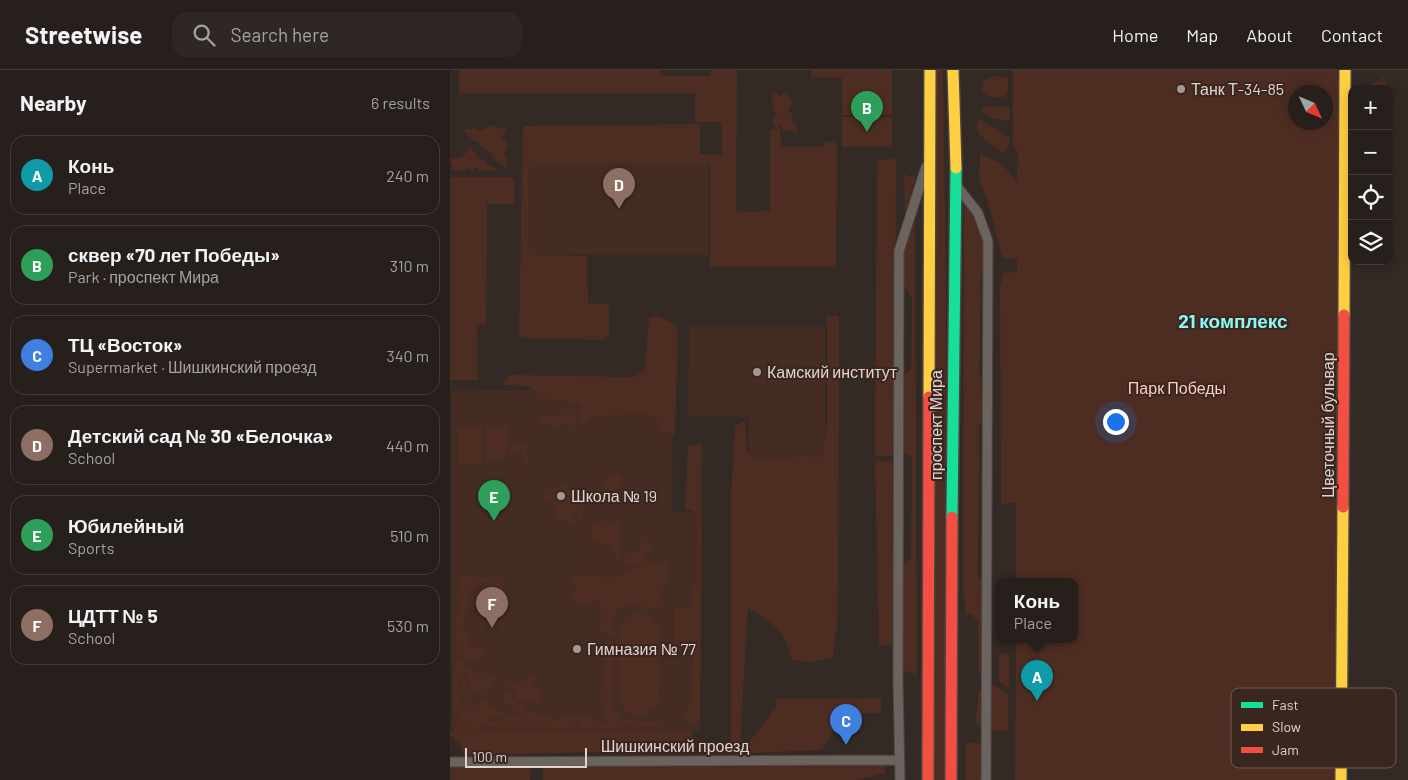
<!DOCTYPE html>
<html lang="en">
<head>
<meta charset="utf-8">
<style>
  body { margin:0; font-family:Barlow,sans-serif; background:#2e2725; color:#f1f3f6 }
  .controls { position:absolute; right:15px; top:15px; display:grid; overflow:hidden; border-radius:10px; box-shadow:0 2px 12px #0003 }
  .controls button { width:45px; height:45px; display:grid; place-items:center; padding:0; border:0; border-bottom:1px solid #423d3b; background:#261f1c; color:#f1f3f6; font:25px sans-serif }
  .compass { position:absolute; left:838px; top:15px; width:45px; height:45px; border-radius:50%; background:#261f1c; box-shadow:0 2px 12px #0003; rotate:134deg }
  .scale { position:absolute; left:15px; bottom:12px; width:122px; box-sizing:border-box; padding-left:5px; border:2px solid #e0d3ce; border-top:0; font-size:14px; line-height:18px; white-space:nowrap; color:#e0d3ce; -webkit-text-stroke:4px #39261f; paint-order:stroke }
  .you { position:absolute; left:665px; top:351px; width:18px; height:18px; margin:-12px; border:4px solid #fff; border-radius:50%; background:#1a73e8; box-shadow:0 0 0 8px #1a73e833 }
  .badge { display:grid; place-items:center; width:32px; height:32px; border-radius:50%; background:#a39893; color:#fff; font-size:16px; font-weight:700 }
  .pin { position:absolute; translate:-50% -41px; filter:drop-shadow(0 1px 2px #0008) }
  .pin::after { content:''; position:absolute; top:26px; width:18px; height:15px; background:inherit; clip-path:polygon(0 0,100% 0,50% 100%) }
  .popup { position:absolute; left:546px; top:508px; width:82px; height:65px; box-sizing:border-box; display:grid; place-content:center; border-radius:10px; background:#261f1c; filter:drop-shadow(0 1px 4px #0005); font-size:16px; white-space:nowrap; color:#a4a2a3 }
  .popup b { font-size:19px; color:#f1f3f6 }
  .popup::after { content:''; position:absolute; left:50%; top:100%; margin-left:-10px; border:10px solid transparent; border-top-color:#261f1c }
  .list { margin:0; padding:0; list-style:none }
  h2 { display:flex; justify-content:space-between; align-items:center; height:65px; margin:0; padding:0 20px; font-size:21px }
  h2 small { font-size:16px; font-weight:400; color:#a4a2a3 }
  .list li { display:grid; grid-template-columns:32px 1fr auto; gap:15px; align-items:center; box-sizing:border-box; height:80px; margin:0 10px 10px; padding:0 10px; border:1px solid #423d3b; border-radius:15px }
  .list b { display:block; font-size:19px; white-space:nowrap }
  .list p { margin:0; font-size:16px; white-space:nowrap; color:#a4a2a3 }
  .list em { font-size:16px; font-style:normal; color:#a4a2a3 }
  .icon { flex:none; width:28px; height:28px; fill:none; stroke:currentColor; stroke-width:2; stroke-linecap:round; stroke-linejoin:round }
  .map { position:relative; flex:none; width:958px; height:710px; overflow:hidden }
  header { display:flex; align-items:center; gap:30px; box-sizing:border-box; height:70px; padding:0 25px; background:#261f1c; border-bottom:1px solid #423d3b }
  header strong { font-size:24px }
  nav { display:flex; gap:28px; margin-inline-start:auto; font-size:18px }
  .search { width:350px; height:45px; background:#2e2725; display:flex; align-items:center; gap:12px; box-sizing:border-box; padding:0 18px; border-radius:15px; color:#a4a2a3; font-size:19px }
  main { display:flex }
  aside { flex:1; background:#261f1c }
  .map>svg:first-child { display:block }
  .built { fill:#442c23 }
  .green { fill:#4d2d22; fill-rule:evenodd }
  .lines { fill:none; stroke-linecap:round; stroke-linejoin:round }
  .street-casing { stroke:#4e4541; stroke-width:11 }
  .fast-casing { stroke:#4e4541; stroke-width:14 }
  .slow-casing { stroke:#4e4541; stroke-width:14 }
  .jam-casing { stroke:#4e4541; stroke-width:14 }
  .street { stroke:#6b635f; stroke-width:9 }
  .fast { stroke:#16e098; stroke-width:11 }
  .slow { stroke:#ffcf43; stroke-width:11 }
  .jam { stroke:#f24e42; stroke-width:11 }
  .poi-dot { fill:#a39893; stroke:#39261f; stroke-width:2 }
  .labels { text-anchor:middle; stroke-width:4; stroke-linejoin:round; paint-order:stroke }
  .poi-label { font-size:16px; fill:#e0d3ce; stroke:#39261f; text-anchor:start }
  .park-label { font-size:16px; fill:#fecebc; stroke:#39261f }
  .street-label { font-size:16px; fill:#e0d3ce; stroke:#39261f }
  .quarter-label { font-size:19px; font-weight:bold; fill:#8cf7f3; stroke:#39261f }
  .key { fill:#39261f; stroke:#6b5a54; stroke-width:1 }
  .key-label { font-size:14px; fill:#e0d3ce }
</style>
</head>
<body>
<header>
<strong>Streetwise</strong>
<div class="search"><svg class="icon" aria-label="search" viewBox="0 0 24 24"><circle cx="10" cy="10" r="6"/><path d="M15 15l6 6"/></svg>Search here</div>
<nav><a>Home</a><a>Map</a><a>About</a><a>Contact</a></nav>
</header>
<main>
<aside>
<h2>Nearby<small>6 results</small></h2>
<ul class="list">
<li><span class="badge" style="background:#0f9aa8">A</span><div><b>Конь</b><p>Place</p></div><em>240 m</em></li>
<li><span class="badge" style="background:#2e9e5b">B</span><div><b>сквер «70 лет Победы»</b><p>Park · проспект Мира</p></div><em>310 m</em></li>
<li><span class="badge" style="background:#3f7fe0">C</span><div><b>ТЦ «Восток»</b><p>Supermarket · Шишкинский проезд</p></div><em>340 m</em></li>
<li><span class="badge" style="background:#8d6e63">D</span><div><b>Детский сад № 30 «Белочка»</b><p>School</p></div><em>440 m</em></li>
<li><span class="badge" style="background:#2e9e5b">E</span><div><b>Юбилейный</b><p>Sports</p></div><em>510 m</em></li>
<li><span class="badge" style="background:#8d6e63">F</span><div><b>ЦДТТ № 5</b><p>School</p></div><em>530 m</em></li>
</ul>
</aside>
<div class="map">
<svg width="958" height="710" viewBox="0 0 958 710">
  <rect width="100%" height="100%" fill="#332925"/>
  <path class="built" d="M 234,91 L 235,93 L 259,93 L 259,185 L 79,185 L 79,92 Z
    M 239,257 L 375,257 L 375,401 L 299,401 L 299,347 L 238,346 Z
    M 143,320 L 223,320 L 222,442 L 252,442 L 250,661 L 2,659 L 1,321 Z"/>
  <path class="green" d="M 9,0 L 210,0 L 211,6 L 260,6 L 261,0 L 287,0 L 286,140 L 290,142 L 320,141 L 320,59 L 330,59 L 331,77 L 374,77 L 374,73 L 383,71 L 387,75 L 386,197 L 260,197 L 260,93 L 79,92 L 79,185 L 137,186 L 138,233 L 157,234 L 159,236 L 159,266 L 153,270 L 72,268 L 69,263 L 73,56 L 250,54 L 250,84 L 272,85 L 272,52 L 245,52 L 245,23 L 9,23 Z
    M 361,0 L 442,0 L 442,45 L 392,45 L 392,8 L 361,7 Z
    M 487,0 L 493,0 L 496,221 L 495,710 L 485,710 Z
    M 563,0 L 889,0 L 887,710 L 565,710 L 566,570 L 624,570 L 624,512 L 566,512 L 566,433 L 551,434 L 550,216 L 554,203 L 567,202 L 567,188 L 553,189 L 537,129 L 529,109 L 530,83 L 553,95 L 567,112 L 568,82 L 563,77 ZM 846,22 L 876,22 L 876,52 L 846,52 Z
    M 544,6 L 558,7 L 558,19 L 555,27 L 541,27 L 531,22 L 533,11 Z
    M 934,7 L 938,19 L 904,19 L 917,17 Z
    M 336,22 L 343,31 L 338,41 L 342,44 L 342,51 L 348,57 L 346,62 L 341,60 L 334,61 L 331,55 L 327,59 L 322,53 L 328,41 L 323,42 L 322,24 L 326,23 L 329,26 Z
    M 536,37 L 558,37 L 560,39 L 560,50 C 548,50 538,50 531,39 Z
    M 392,47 L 442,47 L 442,77 L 392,77 Z
    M 528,49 C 540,53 547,63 560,68 L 559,74 L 554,83 L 535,70 L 527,61 Z
    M 44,55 L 48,59 L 56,57 L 56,63 L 51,68 L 57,71 L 58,76 L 54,84 L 57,87 L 56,98 L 42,87 L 42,83 L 33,79 L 28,72 L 24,71 L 14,61 L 15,59 L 21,60 L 24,57 L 29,61 Z
    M 20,77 L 29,88 L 35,90 L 37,95 L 43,96 L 48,101 L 32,101 L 25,97 L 22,101 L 18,98 L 12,101 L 0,100 L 3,95 L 0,93 L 1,88 C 12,91 14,85 20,77 Z
    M 446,89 L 445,386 L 425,386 L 427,90 Z
    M 454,104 L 461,107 L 466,105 L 455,145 Z
    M 0,107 L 61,107 L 64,109 L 64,134 L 37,134 L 36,254 L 27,255 L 28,310 L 0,310 Z
    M 514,135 C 536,155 538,171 538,199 L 531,204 L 529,304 L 537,309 L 537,348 L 529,355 L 528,507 L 537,513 L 536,604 L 529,604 L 528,551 L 521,544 L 516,545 L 513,522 Z
    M 465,145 L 467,606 L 451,599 L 452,497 L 461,488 L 462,387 L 452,381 L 452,306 L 461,299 L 462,227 L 454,215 L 453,179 Z
    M 209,246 L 228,257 L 225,365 L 210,359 L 207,349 L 190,343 L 143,347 L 134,355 L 130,349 L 131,334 L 113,330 L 88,329 L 79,316 L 52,315 L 60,305 L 183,307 L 195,300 L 199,247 Z
    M 377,246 L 389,246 L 388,513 L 387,555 L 383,587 L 359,593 L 341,589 C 339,565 318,549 298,538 L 290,673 L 281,671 L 281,425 L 285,356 L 295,350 L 297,383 L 306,391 L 353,386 L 372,387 L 377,356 Z
    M 119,344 L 124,344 L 128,353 L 124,357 L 117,354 L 114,357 L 111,354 L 108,357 L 97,354 L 95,356 L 89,349 L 93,346 Z
    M 8,357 L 31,357 L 31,394 L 8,394 Z
    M 36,357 L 57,357 L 57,389 L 35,389 Z
    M 65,373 L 68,375 L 70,373 L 76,373 L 77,376 L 78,396 L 75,396 L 74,387 L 69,381 L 63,386 L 58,383 L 59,378 Z
    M 252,374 L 250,651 L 244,655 L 235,648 L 243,623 L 243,576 L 224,576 L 224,538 L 243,538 L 247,463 L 245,442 L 235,439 L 238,375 Z
    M 425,391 L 445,391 L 442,575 L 429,576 Z
    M155 412a9 9 0 1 1 18 0a9 9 0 1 1-18 0Z
    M 113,414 L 118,417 L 117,421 L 124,420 L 130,428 L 134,427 L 131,434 L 134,439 L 133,448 L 128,449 L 126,442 L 121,444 L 126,453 L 124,457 L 120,456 L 116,450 L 107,450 L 105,446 L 101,445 L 106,439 L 101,436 L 103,432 L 95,431 L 94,420 L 108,418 Z
    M 151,450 L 160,454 L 164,451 L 168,452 L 171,457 L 168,465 L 171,467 L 169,477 L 171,492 L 166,488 L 167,484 L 162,482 L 163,474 L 158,477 L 155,474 L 149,475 L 148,470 L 141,467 L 143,464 L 140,460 L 142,454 Z
    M 195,471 L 201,476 L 199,485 L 192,483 L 193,490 L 181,497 L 175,494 L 175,481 L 189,481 L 191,472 Z
    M 200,490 L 205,494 L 219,493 L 216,510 L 212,518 L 213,522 L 208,527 L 215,535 L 212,539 L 198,538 L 194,531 L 188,532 L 182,537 L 174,536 L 170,540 L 168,539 L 161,551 L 165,564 L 163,567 L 159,567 L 158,563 L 152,562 L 148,556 L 153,547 L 149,536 L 149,530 L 140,531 L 134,535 L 122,530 L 120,524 L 126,517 L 122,506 L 147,505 L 151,509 L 154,506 L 161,505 L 164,508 L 170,505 L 170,508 L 182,498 L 190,497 L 190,493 Z
    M 9,505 L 41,508 L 45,506 L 52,508 L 54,516 L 52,521 L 42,520 L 39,512 L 25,513 L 24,518 L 18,518 L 14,557 L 20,565 L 17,569 L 21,575 L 35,582 L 36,586 L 21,589 L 19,587 L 16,589 L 12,586 L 7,587 L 5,583 L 10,576 L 5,573 L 5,561 L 11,555 L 5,556 L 4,550 C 12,542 11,532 5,522 L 9,519 Z
    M 191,543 L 203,548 L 209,560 L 208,631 L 204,639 L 192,646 L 182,646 L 174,640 C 167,629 166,561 174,550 C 178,544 185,544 191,543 Z
    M 156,570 L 164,572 L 165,588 L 162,593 C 166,599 165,615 162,621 L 164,626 L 163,638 L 166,640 L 167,645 L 171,646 L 170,657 L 166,659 L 125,658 L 129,654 L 127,647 L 143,646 L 151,655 L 156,652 L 151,634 L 151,615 L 157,596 L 152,586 Z
    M 549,583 L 559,584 L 559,619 L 549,611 Z
    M 5,590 L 12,591 L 17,601 L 16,605 L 9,610 L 8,617 L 10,617 L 14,609 L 24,627 L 21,629 L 25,639 L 30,640 L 28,632 L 32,628 L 37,629 L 40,636 L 55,643 L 54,648 L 49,646 L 42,649 L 37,647 L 36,655 L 31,655 L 26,659 L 20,657 L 8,659 L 242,661 L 244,680 L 14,685 L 10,673 L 0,665 L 0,662 L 6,659 L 5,655 L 10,651 L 11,644 L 8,638 L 11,635 L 16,639 L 19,638 L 13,627 L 6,623 L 12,633 L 7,638 L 8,646 L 4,646 Z
    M 21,597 L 25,600 L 24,603 L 33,605 L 32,610 L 41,606 L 44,609 L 43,618 L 40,621 L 34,618 L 31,624 L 22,620 L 17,607 L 20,604 L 18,598 Z
    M 79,604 L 84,605 L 84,615 L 91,621 L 88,624 L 91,630 L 85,636 L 82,631 L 74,629 L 68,631 L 65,629 L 65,619 L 62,617 L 60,620 L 57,615 L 66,611 L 68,613 L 78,610 Z
    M 542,614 L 558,624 L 558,661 L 541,661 Z
    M 901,617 L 921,617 L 921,659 L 901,658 Z
    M 536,619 L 536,657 L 525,653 L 529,621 Z
    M 57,623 L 63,626 L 67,635 L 72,633 L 75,639 C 87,640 92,649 104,649 C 108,650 111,646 115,644 L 118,647 L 121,645 L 123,646 L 126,655 L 115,659 L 113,657 L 99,659 L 94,655 L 87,659 L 79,655 L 73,659 L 61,656 L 58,658 L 37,657 L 39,652 L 54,649 L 56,644 L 58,646 L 61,643 L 71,649 L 71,642 L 65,643 L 63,637 L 60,638 L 58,633 L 54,634 L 53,624 Z
    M 431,628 L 431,643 L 414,643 L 408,650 L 390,651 L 372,680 L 300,683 L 300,671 L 326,638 L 326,629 Z
    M 172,650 L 212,651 L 212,657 L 172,656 Z
    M 527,672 L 533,679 L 533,710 L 516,710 L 516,674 Z
    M 437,688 L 435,703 L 407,710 L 93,710 L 93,695 Z
    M 81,695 L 80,710 L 0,710 L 0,696 Z"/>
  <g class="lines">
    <defs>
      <path id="street" d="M 506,115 L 528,143 L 538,171 L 536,710
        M 0,692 L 449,690
        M 450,710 L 448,610 L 449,181 L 476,97"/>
      <path id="fast" d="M 502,447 L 506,98"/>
      <path id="slow" d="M 503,0 L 506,98
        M 894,245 L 895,0
        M 479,327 L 480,0
        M 891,710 L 893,437"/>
      <path id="jam" d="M 893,437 L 894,245
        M 478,710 L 479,327
        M 501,710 L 502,447"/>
    </defs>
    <use href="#street" class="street-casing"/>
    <use href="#fast" class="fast-casing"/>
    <use href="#slow" class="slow-casing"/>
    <use href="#jam" class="jam-casing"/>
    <use href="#street" class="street"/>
    <use href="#fast" class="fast"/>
    <use href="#slow" class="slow"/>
    <use href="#jam" class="jam"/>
  </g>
  <g class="poi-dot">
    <circle cx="731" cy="19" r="5"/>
    <circle cx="307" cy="302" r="5"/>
    <circle cx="111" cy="426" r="5"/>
    <circle cx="127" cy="579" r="5"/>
  </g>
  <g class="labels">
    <g class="poi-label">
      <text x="741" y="25">Танк Т-34-85</text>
      <text x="317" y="308">Камский институт</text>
      <text x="121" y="432">Школа № 19</text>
      <text x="137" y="585">Гимназия № 77</text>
    </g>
    <g class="park-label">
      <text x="727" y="324">Парк Победы</text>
    </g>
    <g class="street-label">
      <text transform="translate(486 355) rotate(-90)" y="6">проспект Мира</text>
      <text transform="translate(878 355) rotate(-90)" y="6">Цветочный бульвар</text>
      <text x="225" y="682">Шишкинский проезд</text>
    </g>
    <g class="quarter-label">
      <text x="783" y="258">21 комплекс</text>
    </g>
  </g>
  <rect x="781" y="618" width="165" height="80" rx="8" class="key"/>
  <rect x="791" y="632" width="22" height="6" fill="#16e098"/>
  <rect x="791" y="654" width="22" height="7" fill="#ffcf43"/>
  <rect x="791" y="677" width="22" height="6" fill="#f24e42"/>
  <g class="key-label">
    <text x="822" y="640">Fast</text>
    <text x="822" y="662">Slow</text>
    <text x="822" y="685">Jam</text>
  </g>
</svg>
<div class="controls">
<button>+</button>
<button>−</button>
<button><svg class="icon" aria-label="locate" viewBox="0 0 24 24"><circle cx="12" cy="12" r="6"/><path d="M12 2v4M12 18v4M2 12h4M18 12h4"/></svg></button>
<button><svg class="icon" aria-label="layers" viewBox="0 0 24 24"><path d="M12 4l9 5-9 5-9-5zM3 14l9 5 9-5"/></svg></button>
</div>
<svg class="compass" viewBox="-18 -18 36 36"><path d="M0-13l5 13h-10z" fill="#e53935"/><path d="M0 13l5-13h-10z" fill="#a4a2a3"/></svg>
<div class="scale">100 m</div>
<div class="you"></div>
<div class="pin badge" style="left:587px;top:631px;background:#0f9aa8">A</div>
<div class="popup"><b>Конь</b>Place</div>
<div class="pin badge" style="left:417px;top:62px;background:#2e9e5b">B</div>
<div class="pin badge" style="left:396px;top:675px;background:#3f7fe0">C</div>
<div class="pin badge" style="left:169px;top:139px;background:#8d6e63">D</div>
<div class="pin badge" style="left:44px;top:451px;background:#2e9e5b">E</div>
<div class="pin badge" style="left:42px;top:558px;background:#8d6e63">F</div>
</div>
</main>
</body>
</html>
